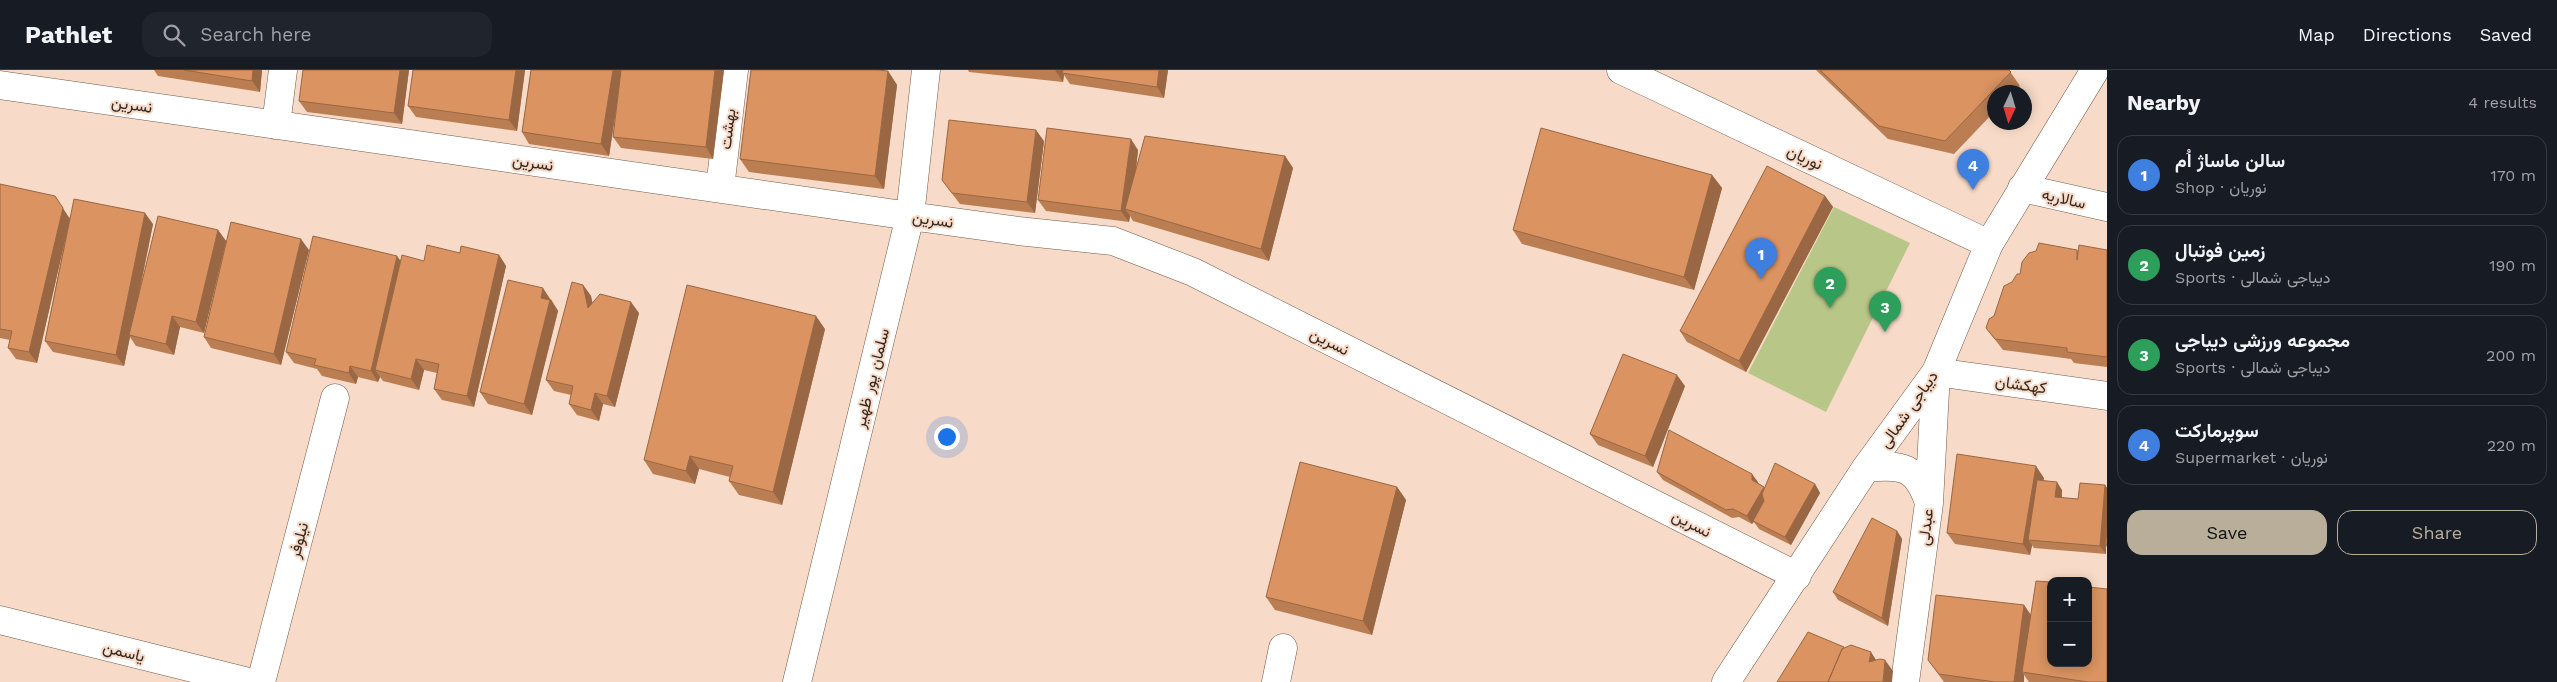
<!DOCTYPE html>
<html lang="en">
<head>
<meta charset="utf-8">
<style>
  body { margin:0; font-family:"Work Sans",Vazirmatn,sans-serif; background:#20242c; color:#f1f3f6 }
  .controls { position:absolute; right:15px; bottom:15px; display:grid; overflow:hidden; border-radius:10px; box-shadow:0 2px 12px #0003 }
  .controls button { width:45px; height:45px; display:grid; place-items:center; padding:0; border:0; border-bottom:1px solid #363941; background:#171b24; color:#f1f3f6; font:25px sans-serif }
  .compass { position:absolute; left:1987px; top:15px; width:45px; height:45px; border-radius:50%; background:#171b24; box-shadow:0 2px 12px #0003; rotate:184deg }
  .you { position:absolute; left:946px; top:366px; width:18px; height:18px; margin:-12px; border:4px solid #fff; border-radius:50%; background:#1a73e8; box-shadow:0 0 0 8px #1a73e833 }
  .badge { display:grid; place-items:center; width:32px; height:32px; border-radius:50%; background:#b8ae9a; color:#fff; font-size:16px; font-weight:700 }
  .pin { position:absolute; translate:-50% -41px; filter:drop-shadow(0 1px 2px #0008) }
  .pin::after { content:''; position:absolute; top:26px; width:18px; height:15px; background:inherit; clip-path:polygon(0 0,100% 0,50% 100%) }
  .list { margin:0; padding:0; list-style:none }
  h2 { display:flex; justify-content:space-between; align-items:center; height:65px; margin:0; padding:0 20px; font-size:21px }
  h2 small { font-size:16px; font-weight:400; color:#9ea1a6 }
  .list li { display:grid; grid-template-columns:32px 1fr auto; gap:15px; align-items:center; box-sizing:border-box; height:80px; margin:0 10px 10px; padding:0 10px; border:1px solid #363941; border-radius:15px }
  .list b { display:block; font-size:19px; white-space:nowrap }
  .list p { margin:0; font-size:16px; white-space:nowrap; color:#9ea1a6 }
  .list em { font-size:16px; font-style:normal; color:#9ea1a6 }
  .actions { display:flex; gap:10px; padding:15px 20px }
  .actions a { flex:1; padding:11px 0; border:1px solid #b8ae9a; border-radius:15px; text-align:center; font-size:18px; color:#b8ae9a }
  .actions .main { background:#b8ae9a; color:#111 }
  .icon { flex:none; width:28px; height:28px; fill:none; stroke:currentColor; stroke-width:2; stroke-linecap:round; stroke-linejoin:round }
  .map { position:relative; flex:none; width:2107px; height:612px; overflow:hidden }
  header { display:flex; align-items:center; gap:30px; box-sizing:border-box; height:70px; padding:0 25px; background:#171b24; border-bottom:1px solid #363941 }
  header strong { font-size:24px }
  nav { display:flex; gap:28px; margin-inline-start:auto; font-size:18px }
  .search { width:350px; height:45px; background:#20242c; display:flex; align-items:center; gap:12px; box-sizing:border-box; padding:0 18px; border-radius:15px; color:#9ea1a6; font-size:19px }
  main { display:flex }
  aside { flex:1; background:#171b24 }
  .map>svg:first-child { display:block }
  .green { fill:#b8c688 }
  .lines { fill:none; stroke-linecap:round; stroke-linejoin:round }
  .street-casing { stroke:#735a4a; stroke-width:29 }
  .secondary-casing { stroke:#735a4a; stroke-width:29 }
  .street { stroke:#fff; stroke-width:28 }
  .secondary { stroke:#fff; stroke-width:28 }
  .wall { fill:#bb7e53 }
  .shaded-wall { fill:#996744 }
  .building { fill:#da9361; stroke:#996744 }
  .labels { text-anchor:middle; stroke-width:4; stroke-linejoin:round; paint-order:stroke }
  .street-label { font-size:16px; fill:#332821; stroke:#f7dac7 }
</style>
</head>
<body>
<header>
<strong>Pathlet</strong>
<div class="search"><svg class="icon" aria-label="search" viewBox="0 0 24 24"><circle cx="10" cy="10" r="6"/><path d="M15 15l6 6"/></svg>Search here</div>
<nav><a>Map</a><a>Directions</a><a>Saved</a></nav>
</header>
<main>
<div class="map">
<svg width="2107" height="612" viewBox="0 0 2107 612">
  <rect width="100%" height="100%" fill="#f7dac7"/>
  <path class="green" d="M 1834,137 L 1910,173 L 1826,342 L 1748,303 Z"/>
  <g class="lines">
    <defs>
      <path id="street" d="M 1621,0 L 1989,174
        M 0,15 L 910,146 L 1018,161 L 1113,171 L 1193,202 L 1797,506
        M 276,55 L 283,0
        M 720,118 L 734,0
        M 2022,118 L 2107,137
        M 1866,398 C 1902,394 1917,396 1929,433
        M 0,550 L 249,612
        M 261,612 L 335,328
        M 797,612 L 910,146 L 926,0
        M 1276,612 L 1283,578
        M 1905,612 L 1929,433 L 1936,302 L 2107,326"/>
      <path id="secondary" d="M 1726,612 L 1866,398 L 1936,302 L 1989,174 L 2095,0"/>
    </defs>
    <use href="#street" class="street-casing"/>
    <use href="#secondary" class="secondary-casing"/>
    <use href="#street" class="street"/>
    <use href="#secondary" class="secondary"/>
  </g>
  <path class="wall" d="M 154,0 L 262,0 L 260,22 L 158,6 Z
    M 409,0 L 402,54 L 307,42 L 299,31 Z
    M 525,0 L 517,61 L 416,47 L 408,36 Z
    M 531,0 L 724,0 L 713,89 L 621,78 L 613,67 L 617,34 L 609,86 L 529,74 L 522,62 Z
    M 968,0 L 1168,0 L 1164,28 L 1070,14 L 1064,5 L 1063,12 L 969,2 Z
    M 1816,0 L 2009,0 L 2020,16 L 2014,22 L 1994,22 L 1994,42 L 1954,84 L 1888,69 Z
    M 888,1 L 897,15 L 884,119 L 749,102 L 740,89 Z
    M 1044,71 L 1035,143 L 960,134 L 950,121 L 942,110 Z
    M 1138,80 L 1136,100 L 1285,86 L 1293,98 L 1269,191 L 1133,151 L 1130,146 L 1129,152 L 1046,141 L 1038,130 Z
    M 1712,105 L 1722,118 L 1694,220 L 1522,174 L 1513,160 Z
    M 0,114 L 70,148 L 153,154 L 140,220 L 218,160 L 226,171 L 309,180 L 281,295 L 211,278 L 204,267 L 226,172 L 204,263 L 180,257 L 174,285 L 136,276 L 130,267 L 124,296 L 53,282 L 45,271 L 65,170 L 37,293 L 16,289 L 8,278 L 10,270 L 0,268 Z
    M 1825,126 L 1833,137 L 1746,302 L 1687,272 L 1680,261 Z
    M 2077,180 L 2078,182 L 2107,180 L 2107,297 L 2074,293 L 2071,289 L 2003,280 L 1986,258 L 1994,246 L 2012,212 L 2020,204 Z
    M 460,183 L 499,185 L 506,196 L 474,337 L 442,330 L 434,319 L 437,303 L 424,300 L 419,320 L 383,311 L 380,307 L 378,312 L 358,307 L 356,314 L 322,306 L 317,299 L 294,293 L 286,282 L 401,190 L 424,191 Z
    M 583,215 L 591,226 L 592,233 L 639,243 L 615,337 L 603,334 L 599,351 L 577,345 L 569,334 L 571,325 L 554,321 L 546,310 Z
    M 551,229 L 558,241 L 532,345 L 488,334 L 480,322 Z
    M 825,259 L 782,435 L 739,425 L 729,411 L 730,407 L 699,399 L 695,414 L 653,404 L 644,390 Z
    M 1685,316 L 1653,397 L 1598,375 L 1590,364 Z
    M 1657,402 L 1758,413 L 1765,418 L 1815,414 L 1820,423 L 1791,475 L 1759,459 L 1754,452 L 1752,454 L 1739,447 L 1732,448 L 1663,410 Z
    M 2044,408 L 2043,410 L 2062,420 L 2062,428 L 2078,429 L 2105,415 L 2107,418 L 2107,477 L 2106,476 L 2106,484 L 2034,478 L 2032,475 L 2030,485 L 1955,474 L 1947,463 Z
    M 1397,417 L 1406,430 L 1372,565 L 1275,540 L 1266,527 Z
    M 1897,461 L 1902,469 L 1888,556 L 1838,530 L 1833,522 Z
    M 2024,535 L 2031,545 L 2107,612 L 2029,612 L 2024,605 L 2024,612 L 1944,612 L 1928,590 Z"/>
  <path class="shaded-wall" d="M 253,0 L 262,0 L 260,22 L 252,11 Z
    M 400,0 L 409,0 L 402,54 L 394,43 Z
    M 516,0 L 525,0 L 517,61 L 509,50 Z
    M 613,0 L 622,0 L 609,86 L 601,74 Z
    M 715,0 L 724,0 L 713,89 L 706,77 Z
    M 1055,0 L 1064,0 L 1062,3 L 1064,5 L 1063,12 Z
    M 1159,0 L 1168,0 L 1164,28 L 1157,17 Z
    M 888,1 L 897,15 L 884,119 L 875,106 Z
    M 1036,60 L 1044,71 L 1035,143 L 1027,132 Z
    M 1131,69 L 1138,80 L 1131,141 L 1125,139 L 1130,146 L 1129,152 L 1121,141 Z
    M 1285,86 L 1293,98 L 1269,191 L 1261,179 Z
    M 1712,105 L 1722,118 L 1694,220 L 1684,207 Z
    M 55,126 L 70,149 L 37,293 L 29,282 Z
    M 1825,126 L 1833,137 L 1746,302 L 1739,291 Z
    M 145,143 L 153,154 L 130,266 L 129,265 L 130,267 L 124,296 L 116,285 Z
    M 218,160 L 226,171 L 204,263 L 196,252 Z
    M 301,169 L 309,180 L 281,295 L 274,284 Z
    M 499,185 L 506,196 L 474,337 L 467,326 Z
    M 397,186 L 405,197 L 375,300 L 380,307 L 378,312 L 371,301 Z
    M 583,215 L 591,226 L 596,249 L 588,238 Z
    M 543,218 L 558,241 L 532,345 L 524,334 L 541,228 Z
    M 631,232 L 639,243 L 615,337 L 607,326 Z
    M 172,246 L 180,257 L 174,285 L 166,274 Z
    M 816,246 L 825,259 L 782,435 L 773,422 Z
    M 416,289 L 424,300 L 419,320 L 411,309 Z
    M 350,296 L 358,307 L 356,314 L 349,303 Z
    M 1677,305 L 1685,316 L 1653,397 L 1645,386 Z
    M 595,323 L 603,334 L 599,351 L 591,340 Z
    M 690,386 L 699,399 L 695,414 L 686,401 Z
    M 2036,396 L 2044,408 L 2033,470 L 2028,470 L 2032,475 L 2030,485 L 2023,474 Z
    M 1752,404 L 1758,412 L 1758,418 L 1752,410 Z
    M 2057,412 L 2062,420 L 2061,436 L 2055,427 Z
    M 1815,414 L 1820,423 L 1791,475 L 1785,467 Z
    M 2105,415 L 2107,418 L 2107,464 L 2105,474 L 2106,476 L 2106,484 L 2100,476 Z
    M 1397,417 L 1406,430 L 1372,565 L 1363,551 Z
    M 1764,417 L 1770,425 L 1752,454 L 1747,446 Z
    M 1897,461 L 1902,469 L 1888,556 L 1882,548 Z
    M 2024,535 L 2032,547 L 2022,602 L 2024,605 L 2024,612 L 2014,612 Z
    M 1871,582 L 1878,593 L 1869,592 Z
    M 1885,590 L 1893,601 L 1892,612 L 1883,612 Z"/>
  <path class="building" d="M 184,0 L 253,0 L 252,11 Z
    M 303,0 L 400,0 L 394,43 L 299,31 Z
    M 413,0 L 516,0 L 509,50 L 408,36 Z
    M 531,0 L 613,0 L 601,74 L 522,62 Z
    M 621,0 L 715,0 L 706,77 L 613,67 Z
    M 751,0 L 877,0 L 888,1 L 875,106 L 740,89 Z
    M 1063,0 L 1159,0 L 1157,17 L 1062,3 Z
    M 1820,0 L 2009,0 L 2011,2 L 1945,71 L 1879,56 Z
    M 949,50 L 1036,60 L 1027,132 L 952,123 L 942,110 Z
    M 1047,58 L 1131,69 L 1121,141 L 1038,130 Z
    M 1541,58 L 1712,105 L 1684,207 L 1513,160 Z
    M 1145,66 L 1285,86 L 1261,179 L 1125,139 Z
    M 1767,96 L 1825,126 L 1739,291 L 1680,261 Z
    M 0,114 L 55,126 L 63,138 L 29,282 L 8,278 L 12,261 L 0,259 Z
    M 74,129 L 145,143 L 116,285 L 45,271 Z
    M 158,146 L 218,160 L 196,252 L 172,246 L 166,274 L 129,265 Z
    M 231,152 L 301,169 L 274,284 L 204,267 Z
    M 313,166 L 397,186 L 371,301 L 350,296 L 349,303 L 314,295 L 316,289 L 286,282 Z
    M 2039,173 L 2077,180 L 2077,190 L 2079,175 L 2107,180 L 2107,287 L 2067,282 L 2067,278 L 1995,269 L 1986,258 L 1989,249 L 1994,246 L 2004,216 L 2012,212 L 2017,204 L 2020,204 L 2022,192 L 2029,183 L 2036,181 Z
    M 427,175 L 460,183 L 461,176 L 499,185 L 467,326 L 434,319 L 439,294 L 416,289 L 411,309 L 375,300 L 402,185 L 424,191 Z
    M 508,210 L 543,218 L 541,228 L 550,230 L 524,334 L 480,322 Z
    M 572,212 L 583,215 L 588,238 L 600,224 L 631,232 L 607,326 L 595,323 L 591,340 L 569,334 L 573,316 L 546,310 Z
    M 687,215 L 816,246 L 773,422 L 729,411 L 733,396 L 690,386 L 686,401 L 644,390 Z
    M 1623,284 L 1677,305 L 1645,386 L 1590,364 Z
    M 1669,360 L 1752,404 L 1752,410 L 1764,417 L 1747,446 L 1733,439 L 1726,440 L 1657,402 Z
    M 1957,384 L 2036,396 L 2023,474 L 1947,463 Z
    M 1300,392 L 1397,417 L 1363,551 L 1266,527 Z
    M 1775,393 L 1815,414 L 1785,467 L 1753,451 L 1764,431 L 1762,424 Z
    M 2037,410 L 2057,412 L 2055,427 L 2078,429 L 2080,413 L 2105,415 L 2100,476 L 2028,470 Z
    M 1872,448 L 1897,461 L 1882,548 L 1833,522 Z
    M 2107,460 L 2107,474 L 2105,474 Z
    M 2036,511 L 2051,512 L 2051,593 L 2088,593 L 2088,517 L 2107,519 L 2107,612 L 2088,612 L 2022,602 Z
    M 1936,525 L 2024,535 L 2014,612 L 1995,612 L 1939,604 L 1928,590 Z
    M 1808,562 L 1844,577 L 1843,579 L 1842,579 L 1828,612 L 1777,612 Z
    M 1851,575 L 1871,582 L 1869,592 L 1880,589 L 1885,590 L 1883,612 L 1828,612 L 1842,579 Z"/>
  <g class="labels">
    <g class="street-label">
      <text transform="translate(132 34) rotate(8)" y="6">نسرین</text>
      <text transform="translate(727 59) rotate(-83)" y="6">بهشت</text>
      <text transform="translate(1805 87) rotate(25)" y="6">نوریان</text>
      <text transform="translate(533 92) rotate(8)" y="6">نسرین</text>
      <text transform="translate(2064 128) rotate(13)" y="6">سالاریه</text>
      <text transform="translate(933 149) rotate(8)" y="6">نسرین</text>
      <text transform="translate(1330 271) rotate(27)" y="6">نسرین</text>
      <text transform="translate(871 308) rotate(-76)" y="6">سلمان پور ظهیر</text>
      <text transform="translate(2021 314) rotate(8)" y="6">کهکشان</text>
      <text transform="translate(1908 339) rotate(-55)" y="6">دیباجی شمالی</text>
      <text transform="translate(1692 453) rotate(27)" y="6">نسرین</text>
      <text transform="translate(1925 457) rotate(-83)" y="6">عبدلی</text>
      <text transform="translate(298 470) rotate(-75)" y="6">نیلوفر</text>
      <text transform="translate(124 581) rotate(14)" y="6">یاسمن</text>
    </g>
  </g>
</svg>
<div class="controls">
<button>+</button>
<button>−</button>
</div>
<svg class="compass" viewBox="-18 -18 36 36"><path d="M0-13l5 13h-10z" fill="#e53935"/><path d="M0 13l5-13h-10z" fill="#9ea1a6"/></svg>
<div class="you"></div>
<div class="pin badge" style="left:1761px;top:209px;background:#3f7fe0">1</div>
<div class="pin badge" style="left:1830px;top:238px;background:#2e9e5b">2</div>
<div class="pin badge" style="left:1885px;top:262px;background:#2e9e5b">3</div>
<div class="pin badge" style="left:1973px;top:120px;background:#3f7fe0">4</div>
</div>
<aside>
<h2>Nearby<small>4 results</small></h2>
<ul class="list">
<li><span class="badge" style="background:#3f7fe0">1</span><div><b>سالن ماساژ اُم</b><p>Shop · نوریان</p></div><em>170 m</em></li>
<li><span class="badge" style="background:#2e9e5b">2</span><div><b>زمین فوتبال</b><p>Sports · دیباجی شمالی</p></div><em>190 m</em></li>
<li><span class="badge" style="background:#2e9e5b">3</span><div><b>مجموعه ورزشی دیباجی</b><p>Sports · دیباجی شمالی</p></div><em>200 m</em></li>
<li><span class="badge" style="background:#3f7fe0">4</span><div><b>سوپرمارکت</b><p>Supermarket · نوریان</p></div><em>220 m</em></li>
</ul>
<div class="actions"><a class="main">Save</a><a>Share</a></div>
</aside>
</main>
</body>
</html>
